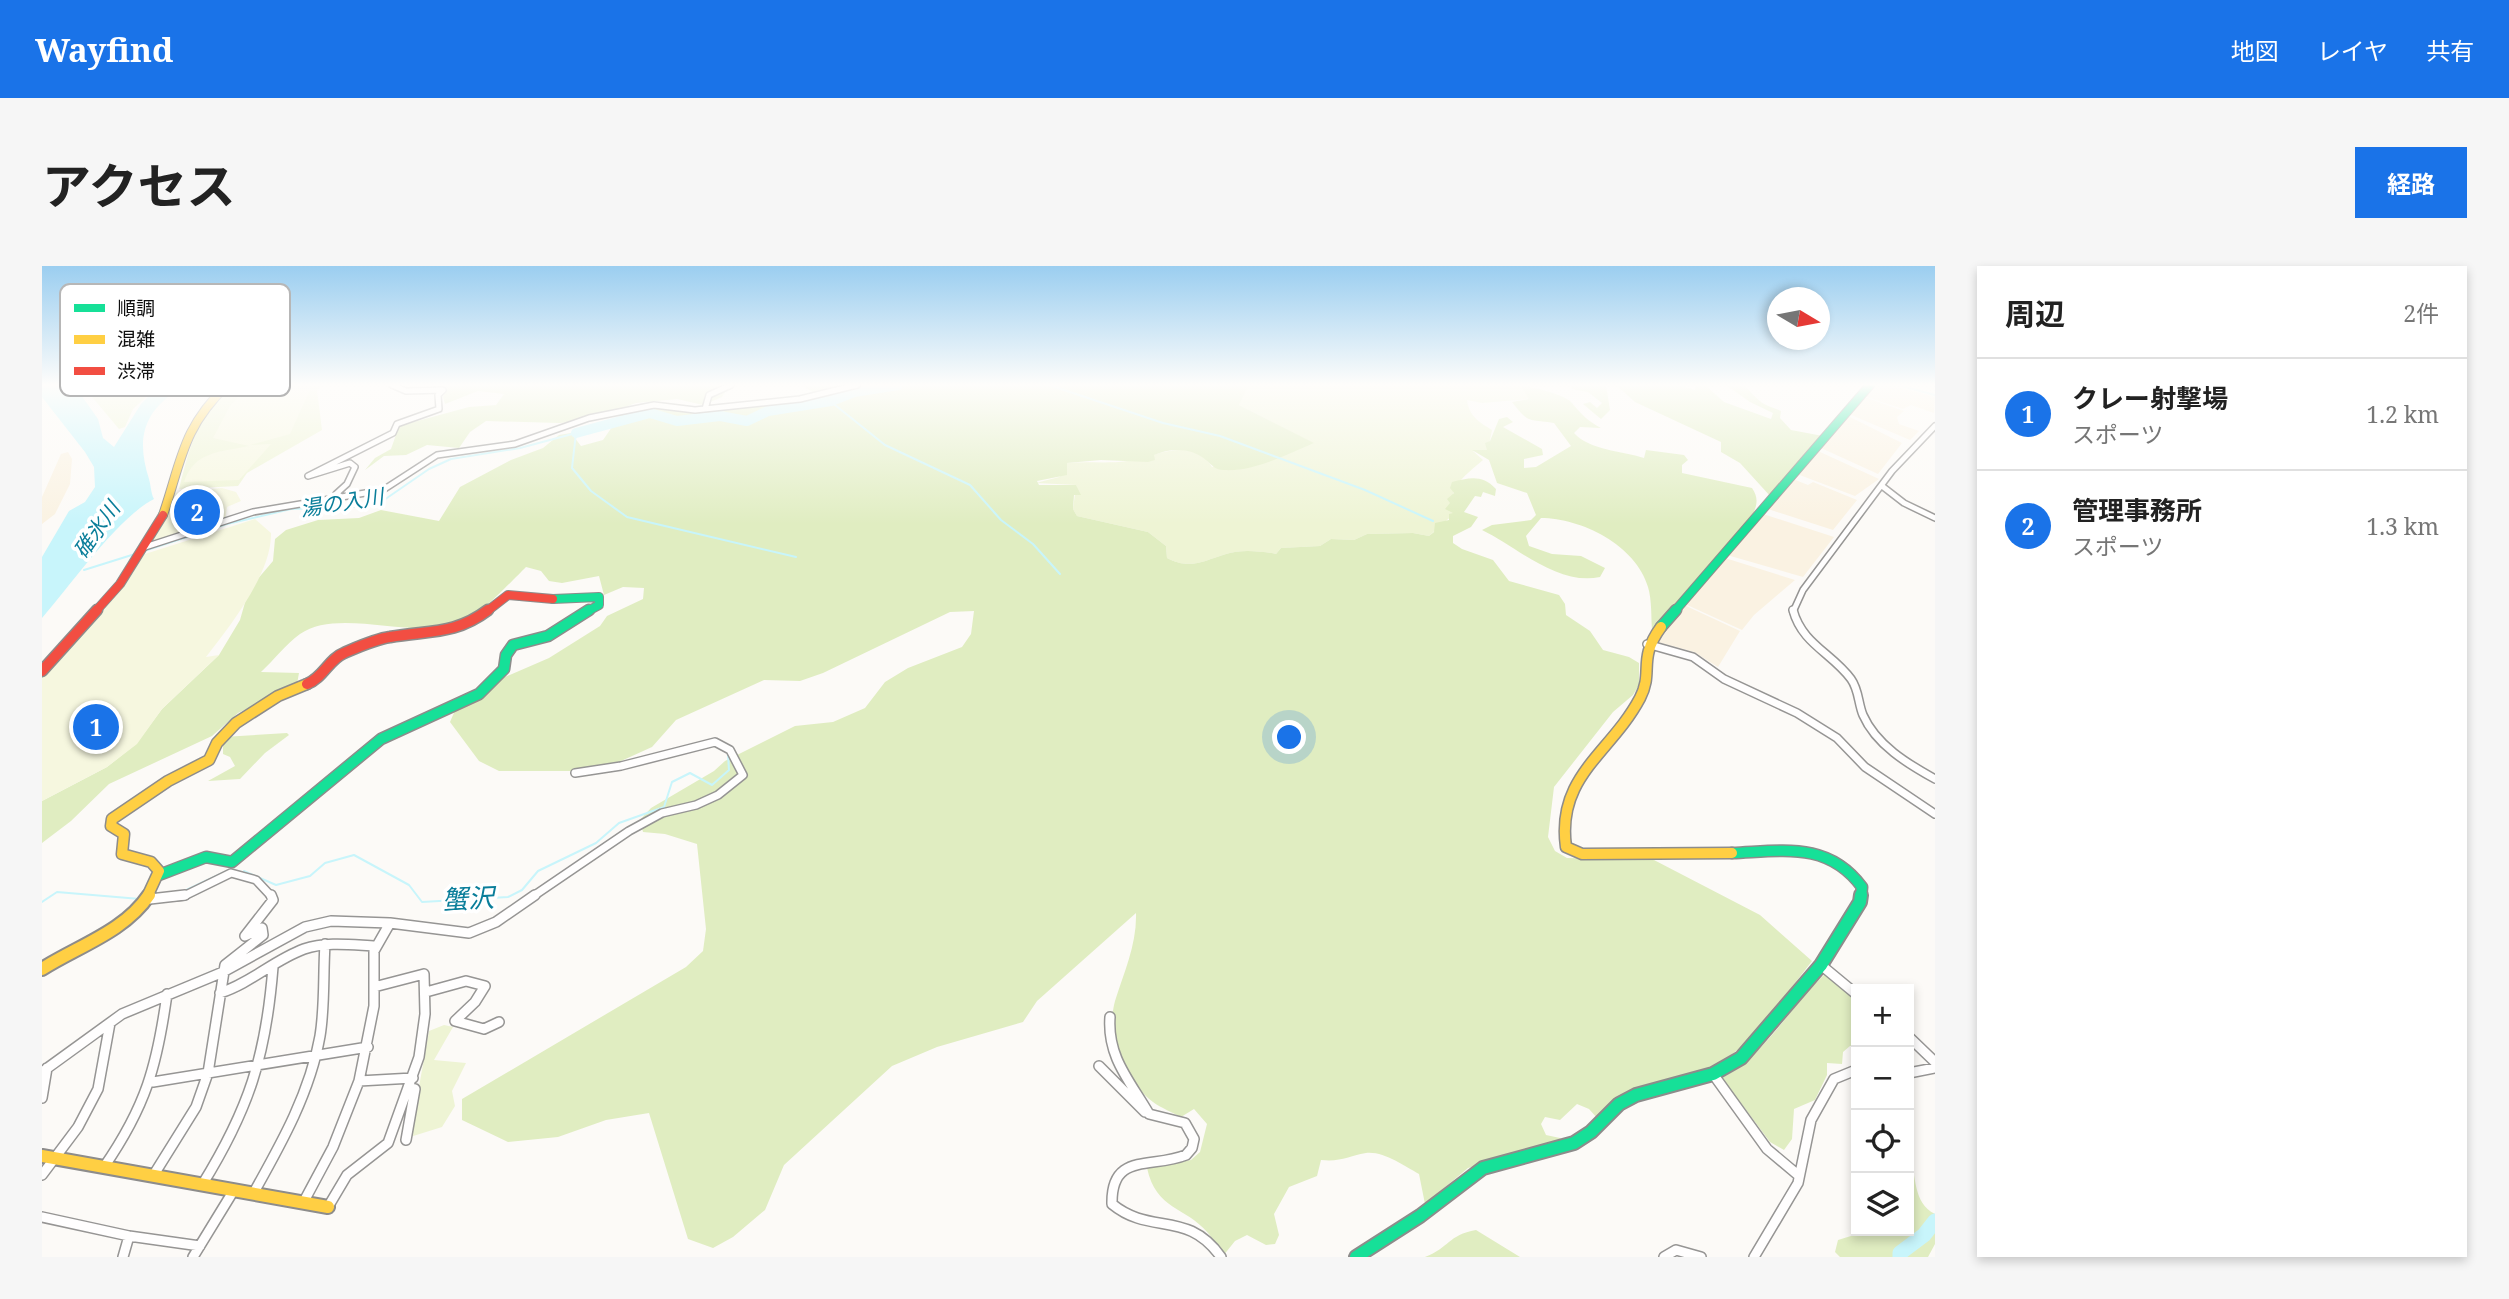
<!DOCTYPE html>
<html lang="ja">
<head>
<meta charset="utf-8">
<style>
  body { margin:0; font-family:"Noto Serif","Noto Sans JP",serif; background:#f6f6f6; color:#222 }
  .controls { position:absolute; right:21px; bottom:21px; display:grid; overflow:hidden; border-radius:0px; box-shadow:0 4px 10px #0003 }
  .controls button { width:63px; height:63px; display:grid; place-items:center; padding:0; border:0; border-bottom:2px solid #e0e0e0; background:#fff; color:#222; font:35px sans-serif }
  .compass { position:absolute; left:1725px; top:21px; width:63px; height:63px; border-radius:50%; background:#fff; box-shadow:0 4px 10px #0003; rotate:100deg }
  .you { position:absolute; left:1248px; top:472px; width:24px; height:24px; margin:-18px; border:5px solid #fff; border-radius:50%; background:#1a73e8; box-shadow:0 0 0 10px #1a73e833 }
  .badge { display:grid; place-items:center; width:46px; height:46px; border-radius:50%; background:#1a73e8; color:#fff; font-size:23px; font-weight:700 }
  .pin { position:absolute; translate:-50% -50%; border:4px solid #fff; box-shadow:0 2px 7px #0006 }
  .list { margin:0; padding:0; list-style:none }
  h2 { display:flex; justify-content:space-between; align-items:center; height:91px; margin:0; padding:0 28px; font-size:30px }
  h2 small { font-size:23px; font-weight:400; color:#767676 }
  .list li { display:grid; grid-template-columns:46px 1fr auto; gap:21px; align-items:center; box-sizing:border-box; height:112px; padding:0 28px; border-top:2px solid #e0e0e0 }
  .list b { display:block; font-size:26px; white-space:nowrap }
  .list p { margin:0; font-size:23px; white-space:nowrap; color:#767676 }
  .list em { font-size:23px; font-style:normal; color:#767676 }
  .icon { flex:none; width:38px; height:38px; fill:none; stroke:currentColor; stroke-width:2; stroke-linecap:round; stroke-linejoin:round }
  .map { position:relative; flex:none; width:1893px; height:991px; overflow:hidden; border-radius:0px }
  header { display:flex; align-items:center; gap:42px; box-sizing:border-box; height:98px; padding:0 35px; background:#1a73e8; color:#fff }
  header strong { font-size:33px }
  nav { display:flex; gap:38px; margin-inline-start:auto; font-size:24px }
  .intro { display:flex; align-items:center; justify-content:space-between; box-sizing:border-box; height:168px; padding:0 42px }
  h1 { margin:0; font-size:49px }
  .button { padding:18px 32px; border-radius:0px; background:#1a73e8; color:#fff; font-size:24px; font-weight:700 }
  main { display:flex; gap:42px; padding:0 42px }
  aside { flex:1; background:#fff; border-radius:0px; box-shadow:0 4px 10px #0003 }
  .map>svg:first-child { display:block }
  .farmland { fill:#faf2e2 }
  .green { fill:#eef4d4 }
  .forest { fill:#e0edc1 }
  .pitch { fill:#f6f7df }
  .water { fill:#c8f5fb }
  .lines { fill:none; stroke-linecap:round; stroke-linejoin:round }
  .stream { stroke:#c8f5fb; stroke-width:2 }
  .river-far1 { stroke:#c8f5fb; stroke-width:10 }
  .river { stroke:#c8f5fb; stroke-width:15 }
  .street-far2-casing { stroke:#969594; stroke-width:8 }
  .street-far1-casing { stroke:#969594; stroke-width:10 }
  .street-casing { stroke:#969594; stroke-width:12 }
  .fast-far2-casing { stroke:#8d8c8b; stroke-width:10 }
  .fast-far1-casing { stroke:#8d8c8b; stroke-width:13 }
  .fast-casing { stroke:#8d8c8b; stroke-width:16 }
  .slow-far2-casing { stroke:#8d8c8b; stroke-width:10 }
  .slow-far1-casing { stroke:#8d8c8b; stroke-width:13 }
  .slow-casing { stroke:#8d8c8b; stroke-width:16 }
  .jam-far1-casing { stroke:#8d8c8b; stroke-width:10 }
  .jam-casing { stroke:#8d8c8b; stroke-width:13 }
  .street-far2 { stroke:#fffefe; stroke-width:5 }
  .street-far1 { stroke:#fffefe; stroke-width:7 }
  .street { stroke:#fffefe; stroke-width:9 }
  .fast-far2 { stroke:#16e098; stroke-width:8 }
  .fast-far1 { stroke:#16e098; stroke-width:10 }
  .fast { stroke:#16e098; stroke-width:12 }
  .slow-far2 { stroke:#ffcf43; stroke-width:8 }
  .slow-far1 { stroke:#ffcf43; stroke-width:10 }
  .slow { stroke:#ffcf43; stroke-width:12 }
  .jam-far1 { stroke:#f24e42; stroke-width:8 }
  .jam { stroke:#f24e42; stroke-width:10 }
  .labels { text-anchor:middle; stroke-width:7; stroke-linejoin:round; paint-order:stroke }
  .far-water-label { font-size:21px; font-style:italic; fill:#0a7e9a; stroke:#fff }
  .water-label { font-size:26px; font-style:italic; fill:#0a7e9a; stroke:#fff }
  .key { fill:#fff; stroke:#b7b7b7; stroke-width:2 }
  .key-label { font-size:19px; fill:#101010 }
</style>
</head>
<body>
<header>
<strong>Wayfind</strong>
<nav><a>地図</a><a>レイヤ</a><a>共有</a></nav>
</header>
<div class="intro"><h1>アクセス</h1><a class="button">経路</a></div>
<main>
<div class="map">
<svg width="1893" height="991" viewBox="0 0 1893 991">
  <rect width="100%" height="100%" fill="#fcfaf7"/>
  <path class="farmland" d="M 1832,119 L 1851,120 L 1893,131 L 1892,147 L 1869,139 L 1861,143 L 1822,130 Z
    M 1822,131 L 1862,145 L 1855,151 L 1857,158 L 1877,165 L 1868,174 L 1807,148 Z
    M 1806,150 L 1860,177 L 1836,208 L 1779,182 Z
    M 1776,185 L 1837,213 L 1813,230 L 1755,208 Z
    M 26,186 L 30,193 L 28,218 L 13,248 L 0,258 L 0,231 L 19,188 Z
    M 1751,213 L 1766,219 L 1771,216 L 1815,234 L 1791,264 L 1726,243 Z
    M 1721,248 L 1792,271 L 1761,311 L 1685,289 Z
    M 1683,292 L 1753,314 L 1712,349 L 1700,364 L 1643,338 Z
    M 1642,339 L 1698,365 L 1676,401 L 1652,386 L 1612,375 Z"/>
  <path class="green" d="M 40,119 L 117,119 L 91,143 L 83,161 L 77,163 Z
    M 192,119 L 280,119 L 275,124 L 280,164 L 205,207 L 196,220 L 137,223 C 149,176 154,153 192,119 Z
    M 1207,119 L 1485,119 L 1479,119 L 1488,133 L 1440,137 L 1425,134 C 1427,150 1437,156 1450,164 L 1446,184 L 1431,185 L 1441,194 C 1424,209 1403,222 1413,247 L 1387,270 L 1371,267 L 1325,268 L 1312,274 L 1289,273 L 1278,280 L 1239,282 L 1234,288 C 1220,285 1198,283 1184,288 C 1161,295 1148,304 1125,292 L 1124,280 L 1106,266 L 1035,250 L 1031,243 L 1033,228 L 1036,227 L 1034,219 L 994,217 L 1017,211 L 1024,205 L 1025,197 C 1045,195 1065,198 1085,195 C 1111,192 1151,168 1170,201 L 1271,177 L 1197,139 Z
    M 402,759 L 411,761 L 392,794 L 424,797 L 410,825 L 413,840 L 400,861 L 368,871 L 387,765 Z"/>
  <path class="forest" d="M 391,119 L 688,119 L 680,131 L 661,139 L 635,133 L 594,137 L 551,153 L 518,157 L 444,155 L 428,166 L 417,182 L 385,179 L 364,189 L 342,190 L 323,204 L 333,192 L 349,183 L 357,160 L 427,141 L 454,139 L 462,128 L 436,125 L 403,138 L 401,131 L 405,122 Z
    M 759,119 L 1207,119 L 1197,139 L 1272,177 C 1245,188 1212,206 1182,204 C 1173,204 1170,199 1164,194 C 1149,181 1128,182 1112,189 L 1113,194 L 1106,196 L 1059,194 L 1025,197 L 1025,209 L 995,215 L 997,219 L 1034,219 L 1039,229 L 1032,229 L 1031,243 L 1035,250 L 1106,266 L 1124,280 L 1125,292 C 1148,304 1161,295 1184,288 C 1198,283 1220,285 1234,288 L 1239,282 L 1278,280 L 1289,273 L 1312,274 L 1325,268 L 1371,267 L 1387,270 L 1392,266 L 1393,257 L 1407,254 L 1407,248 L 1411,247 L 1403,243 L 1408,237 L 1405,233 L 1412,227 L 1408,222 L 1410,216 C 1427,212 1440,208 1454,223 L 1453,230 L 1441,226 L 1439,231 L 1433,230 L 1422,246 L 1436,251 L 1429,261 L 1411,270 L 1411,277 L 1420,283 L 1451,294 L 1467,315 L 1517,329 L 1523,338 L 1524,349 L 1548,365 L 1561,384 L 1587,391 L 1597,397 L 1597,419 L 1591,429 L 1571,446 L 1512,521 L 1506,571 L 1513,585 L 1525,592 L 1612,594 L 1718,649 L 1770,695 L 1709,774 L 1674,800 L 1601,822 L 1556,853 L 1547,843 L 1535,838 L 1518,854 L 1503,851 L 1499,858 L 1504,869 L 1518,872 L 1524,877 L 1426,902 L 1383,938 L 1377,908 C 1362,900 1342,885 1324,887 C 1306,890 1300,896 1279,894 L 1275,910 L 1247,921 L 1232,948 L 1237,969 L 1233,978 L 1224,979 L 1205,969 L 1193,975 L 1181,990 C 1177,983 1172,974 1166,967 C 1143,940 1114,944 1105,902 L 1149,894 L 1158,886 L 1165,858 L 1152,843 L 1139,851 C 1130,846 1119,842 1111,836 C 1082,814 1063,771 1073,735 C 1082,706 1095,678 1094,647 L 995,735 L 981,756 L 895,781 L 850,800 L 742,899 L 723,944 L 691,971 L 671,982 L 646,973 L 607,847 L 564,854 L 516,871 L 466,876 L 420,854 L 420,833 L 644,701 L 661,685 L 664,663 L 655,578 L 623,568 L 601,566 L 598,554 L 609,542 L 672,505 L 683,495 L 753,460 L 791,456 L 823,442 L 843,416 L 866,402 L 920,381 L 929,368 L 932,345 L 908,346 L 781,407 L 758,415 L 722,414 L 634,454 L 610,481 L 557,505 L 457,505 L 437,495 L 408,456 L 414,442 L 435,423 L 507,392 L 558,360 L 565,350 L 601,333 L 602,322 L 581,321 L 562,329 L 557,310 L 520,317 L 507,315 L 499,305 L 484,301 C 472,313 441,345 428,353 C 381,379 299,339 258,368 C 244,378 232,394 219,406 L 257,407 L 255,418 L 196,447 L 170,470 L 67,518 L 29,555 L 0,577 L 0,535 L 65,501 L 94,478 L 120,443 L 177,389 L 198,354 L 204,333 L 214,315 L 231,295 L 233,273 L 244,264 L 276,254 L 317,252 L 339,244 L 397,255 L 418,221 L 469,194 L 501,182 L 517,169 L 529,167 L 539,180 L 561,174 L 579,148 L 606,141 L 658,145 L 769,135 L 776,129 Z
    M 1478,119 C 1490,121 1523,128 1530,137 C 1540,149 1546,155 1559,162 L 1538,161 L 1532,167 C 1547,184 1580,185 1602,192 L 1604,184 L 1642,189 L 1646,194 L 1640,199 L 1640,207 L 1710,222 C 1718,234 1714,241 1709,253 L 1610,364 C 1609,351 1610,334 1606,321 C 1594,279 1539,252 1499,252 L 1484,270 L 1487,280 L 1510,288 L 1539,290 L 1563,302 L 1558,311 C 1516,320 1475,281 1440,264 L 1450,259 L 1489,254 L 1494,249 L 1485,227 L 1455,217 L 1447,194 L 1430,184 L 1445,184 L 1443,177 L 1448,175 L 1457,153 L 1465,151 L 1471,156 L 1461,161 L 1500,183 L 1501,189 L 1482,193 L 1482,202 L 1494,201 L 1529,180 L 1512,157 C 1486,153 1487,158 1470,136 L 1487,133 Z
    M 1529,119 L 1564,119 L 1568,144 L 1559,153 L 1541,138 L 1548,136 L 1555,142 L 1560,137 L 1546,126 L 1530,123 Z
    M 1574,119 L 1636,119 L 1653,124 L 1653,119 L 1663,119 L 1682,136 L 1729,153 L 1731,147 L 1708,136 L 1684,119 C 1710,119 1702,122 1718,135 C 1723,140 1733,142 1739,145 L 1738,152 L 1749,164 L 1781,170 L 1729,231 L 1698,197 L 1679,186 L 1679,176 L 1593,136 Z
    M 245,467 L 247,469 L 223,487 L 198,513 L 166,515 L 193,500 L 188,491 L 181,488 L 181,471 Z
    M 1784,707 L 1814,733 L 1814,780 L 1808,780 L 1801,786 L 1800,798 L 1785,797 L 1785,809 L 1773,834 L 1752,843 L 1750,873 L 1742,884 L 1728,876 L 1680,812 C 1728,784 1746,742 1784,707 Z
    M 1867,888 C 1875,908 1870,937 1893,948 L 1893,978 L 1886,991 L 1798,991 L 1793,986 L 1796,974 L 1825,965 L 1867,965 Z
    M 1434,964 L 1478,991 L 1383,991 C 1407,982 1406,969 1434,964 Z"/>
  <path class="pitch" d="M 207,119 L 270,119 L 248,168 L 208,179 L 229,178 L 197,214 L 142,216 C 152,185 179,186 207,180 L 171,172 L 188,140 Z
    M 180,222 L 194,226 L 199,235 L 185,241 L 183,255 L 109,277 L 124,252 L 132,227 Z
    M 213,253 L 229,267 C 230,307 188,360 164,391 L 177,389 L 120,443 L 95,478 L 65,501 L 0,535 L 0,410 L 80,319 L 103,288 Z"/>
  <path class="water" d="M 0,119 L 32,119 L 56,153 L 61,172 L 72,181 L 99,138 L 118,119 L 143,119 C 103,143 93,169 107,213 C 109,220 109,228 112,233 C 76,251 29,319 0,352 L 0,291 L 27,245 L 43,236 L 53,221 L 52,201 L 43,186 L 0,131 Z"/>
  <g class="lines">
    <path class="stream" d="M 1007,119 L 1121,157 L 1178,170 L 1323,224 L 1391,255
      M 1856,119 L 1893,129
      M 788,135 L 843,179 L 928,219 L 959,254 L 991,278 L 1018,308
      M 105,284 L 185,258 L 249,243 L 313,241 L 342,234 L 387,203 L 409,193 L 478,182 L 534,167 L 530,202 L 549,225 L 585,251 L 754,291
      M 42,304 L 93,288
      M 202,605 L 234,619 L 268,610 L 283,597 L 312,589 L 367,619 L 380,636 L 466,631 L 480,624 L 496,605 L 554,577 L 577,557 L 622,541 L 630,516 L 648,507 L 670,519 L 687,504 L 686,489
      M 140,626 L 187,604
      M 0,636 L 15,626 L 98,633"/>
    <path class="river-far1" d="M 534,167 L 608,147 L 635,155 L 678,150 L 705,155 L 726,145 L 789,135 L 812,126 L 856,119"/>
    <path class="river" d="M 1858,991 L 1858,987 L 1882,969 L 1893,955"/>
    <defs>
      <path id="street-far2" d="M 663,143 L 667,129 L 689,119
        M 1840,220 L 1862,237 L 1893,252
        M 294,228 L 305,218 L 313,201 L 308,197 L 266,210 L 351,167 L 355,158 L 397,143 L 396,129 L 401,124 L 364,125 L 350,119
        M 103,281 L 211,246 L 341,224 L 395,189 L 473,178 L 547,152 L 612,139 L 653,144 L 758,133 L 815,119
        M 1751,346 L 1761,324 L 1850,205 L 1893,160"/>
      <path id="street-far1" d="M 1751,344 C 1760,378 1790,387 1809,413 C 1817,424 1816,437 1821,449 C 1834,479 1866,498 1893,513
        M 1605,378 L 1651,391 L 1682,413 L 1755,447 L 1795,472 L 1823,501 L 1893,548
        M 129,631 L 142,630 L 189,607 L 214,614 L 230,631
        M 490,631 L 587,565 L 620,547 L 654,539 L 676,529 L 701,509 L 688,484 L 673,476 L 579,500 L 533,507"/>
      <path id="street" d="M 108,633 L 143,629
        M 1779,699 L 1814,728
        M 384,726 L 424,715 L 443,720 L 433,736 L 413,755 L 442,763 L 457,756
        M 178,727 C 209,717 232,694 262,683 C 285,675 311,679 334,680
        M 1068,751 C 1065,791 1088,815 1107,848 L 1143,857 L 1152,873 L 1150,882 L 1144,889 C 1109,903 1069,886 1070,938 C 1109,970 1145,943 1179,991
        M 1867,771 L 1893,796
        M 1057,800 L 1103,846
        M 0,806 L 80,748 L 181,706 L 263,661 L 289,655 L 348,657 L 427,667 L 454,656 L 493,629
        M 1867,807 L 1893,802
        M 1671,808 L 1725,883 L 1756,909
        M 317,815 L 371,812
        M 111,816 L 326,781
        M 0,832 L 5,802
        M 364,874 L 373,823 L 368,822
        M 62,901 C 104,840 115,800 125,728
        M 0,909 L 36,861 L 56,823 L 68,757
        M 111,910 L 154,841 L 166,807 L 183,699 L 221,669 L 220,662 L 203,670 L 231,634 L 229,629
        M 160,919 C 207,843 224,790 231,701
        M 211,928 C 239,878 268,827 278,770 C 283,740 281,708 283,678
        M 261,937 L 291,881 L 317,815 L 332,740 L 332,685 L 348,657
        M 286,941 L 305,909 L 346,877 L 377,791 L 383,748 L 382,708 L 332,721
        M 0,951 L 87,970 L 158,980
        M 81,991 L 87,970
        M 151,991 L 192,924
        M 1622,991 L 1634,984 L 1659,991
        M 1712,991 L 1756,917 L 1769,854 L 1792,813 L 1814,804"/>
      <path id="fast-far2" d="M 511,333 L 557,331 L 557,339 L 544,346
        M 1632,346 L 1828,119"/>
      <path id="fast-far1" d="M 1619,361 L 1634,344
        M 1690,587 C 1741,585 1786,575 1820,621 L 1819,631
        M 117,609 L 164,591 L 190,596 L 339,473 L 437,428 L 462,403 L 464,389 L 471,379 L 506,370 L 547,344"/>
      <path id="fast" d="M 1314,991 L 1378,950 L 1441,902 L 1532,877 L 1549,866 L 1577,838 L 1594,829 L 1671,808 L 1699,792 L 1779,699 L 1818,636 L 1819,629"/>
      <path id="slow-far2" d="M 121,249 C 140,193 140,163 185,119"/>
      <path id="slow-far1" d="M 1619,361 C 1595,394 1612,405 1598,432 C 1569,487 1514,510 1524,581 L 1540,588 L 1690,587
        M 105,631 L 117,605 L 109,596 L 80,588 L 82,568 L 69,560 L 70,553 L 126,515 L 167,494 L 175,477 L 194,457 L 236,430 L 265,418"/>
      <path id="slow" d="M 0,703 C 36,680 82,666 107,629
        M 0,890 L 286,941"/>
      <path id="jam-far1" d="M 53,346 L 78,318 L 121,249
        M 444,346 L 466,329 L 511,333"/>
      <path id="jam" d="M 0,405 L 55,344
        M 265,418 C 281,412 287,393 302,387 C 316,381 333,373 348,371 C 387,364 413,369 446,344"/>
    </defs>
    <use href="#street-far2" class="street-far2-casing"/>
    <use href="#street-far1" class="street-far1-casing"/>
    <use href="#street" class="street-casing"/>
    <use href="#fast-far2" class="fast-far2-casing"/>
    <use href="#fast-far1" class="fast-far1-casing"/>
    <use href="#fast" class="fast-casing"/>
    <use href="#slow-far2" class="slow-far2-casing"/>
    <use href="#slow-far1" class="slow-far1-casing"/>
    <use href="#slow" class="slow-casing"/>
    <use href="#jam-far1" class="jam-far1-casing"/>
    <use href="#jam" class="jam-casing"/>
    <use href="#street-far2" class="street-far2"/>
    <use href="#street-far1" class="street-far1"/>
    <use href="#street" class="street"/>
    <use href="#fast-far2" class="fast-far2"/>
    <use href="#fast-far1" class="fast-far1"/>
    <use href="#fast" class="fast"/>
    <use href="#slow-far2" class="slow-far2"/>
    <use href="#slow-far1" class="slow-far1"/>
    <use href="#slow" class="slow"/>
    <use href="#jam-far1" class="jam-far1"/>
    <use href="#jam" class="jam"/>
  </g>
  <linearGradient id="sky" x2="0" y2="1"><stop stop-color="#9bcef0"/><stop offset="0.46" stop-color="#fefdfb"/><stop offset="1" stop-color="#fefdfb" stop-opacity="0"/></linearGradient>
  <rect width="1893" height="258" fill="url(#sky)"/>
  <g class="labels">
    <g class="far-water-label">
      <text transform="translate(300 237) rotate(-9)" y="7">湯の入川</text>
      <text transform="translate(55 264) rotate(-55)" y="7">碓氷川</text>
    </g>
    <g class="water-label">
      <text transform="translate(426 633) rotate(-3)" y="9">蟹沢</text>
    </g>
  </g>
  <rect x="18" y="18" width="230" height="112" rx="10" class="key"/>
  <rect x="32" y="38" width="31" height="8" fill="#16e098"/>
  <rect x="32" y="69" width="31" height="9" fill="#ffcf43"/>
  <rect x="32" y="101" width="31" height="8" fill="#f24e42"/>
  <g class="key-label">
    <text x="75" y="49">順調</text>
    <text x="75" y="80">混雑</text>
    <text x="75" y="112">渋滞</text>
  </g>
</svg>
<div class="controls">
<button>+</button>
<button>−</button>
<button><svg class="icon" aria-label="locate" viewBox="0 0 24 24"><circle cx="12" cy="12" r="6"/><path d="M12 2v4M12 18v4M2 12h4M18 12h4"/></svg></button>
<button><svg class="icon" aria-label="layers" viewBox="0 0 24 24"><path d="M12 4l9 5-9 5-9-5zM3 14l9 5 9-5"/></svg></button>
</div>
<svg class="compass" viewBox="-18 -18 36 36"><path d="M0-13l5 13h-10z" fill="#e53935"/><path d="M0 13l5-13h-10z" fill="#767676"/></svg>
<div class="you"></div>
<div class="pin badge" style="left:54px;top:461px">1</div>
<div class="pin badge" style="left:155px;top:246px">2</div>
</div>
<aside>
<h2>周辺<small>2件</small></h2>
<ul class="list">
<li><span class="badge">1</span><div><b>クレー射撃場</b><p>スポーツ</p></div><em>1.2 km</em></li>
<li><span class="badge">2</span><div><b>管理事務所</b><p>スポーツ</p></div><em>1.3 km</em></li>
</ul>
</aside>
</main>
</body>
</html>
